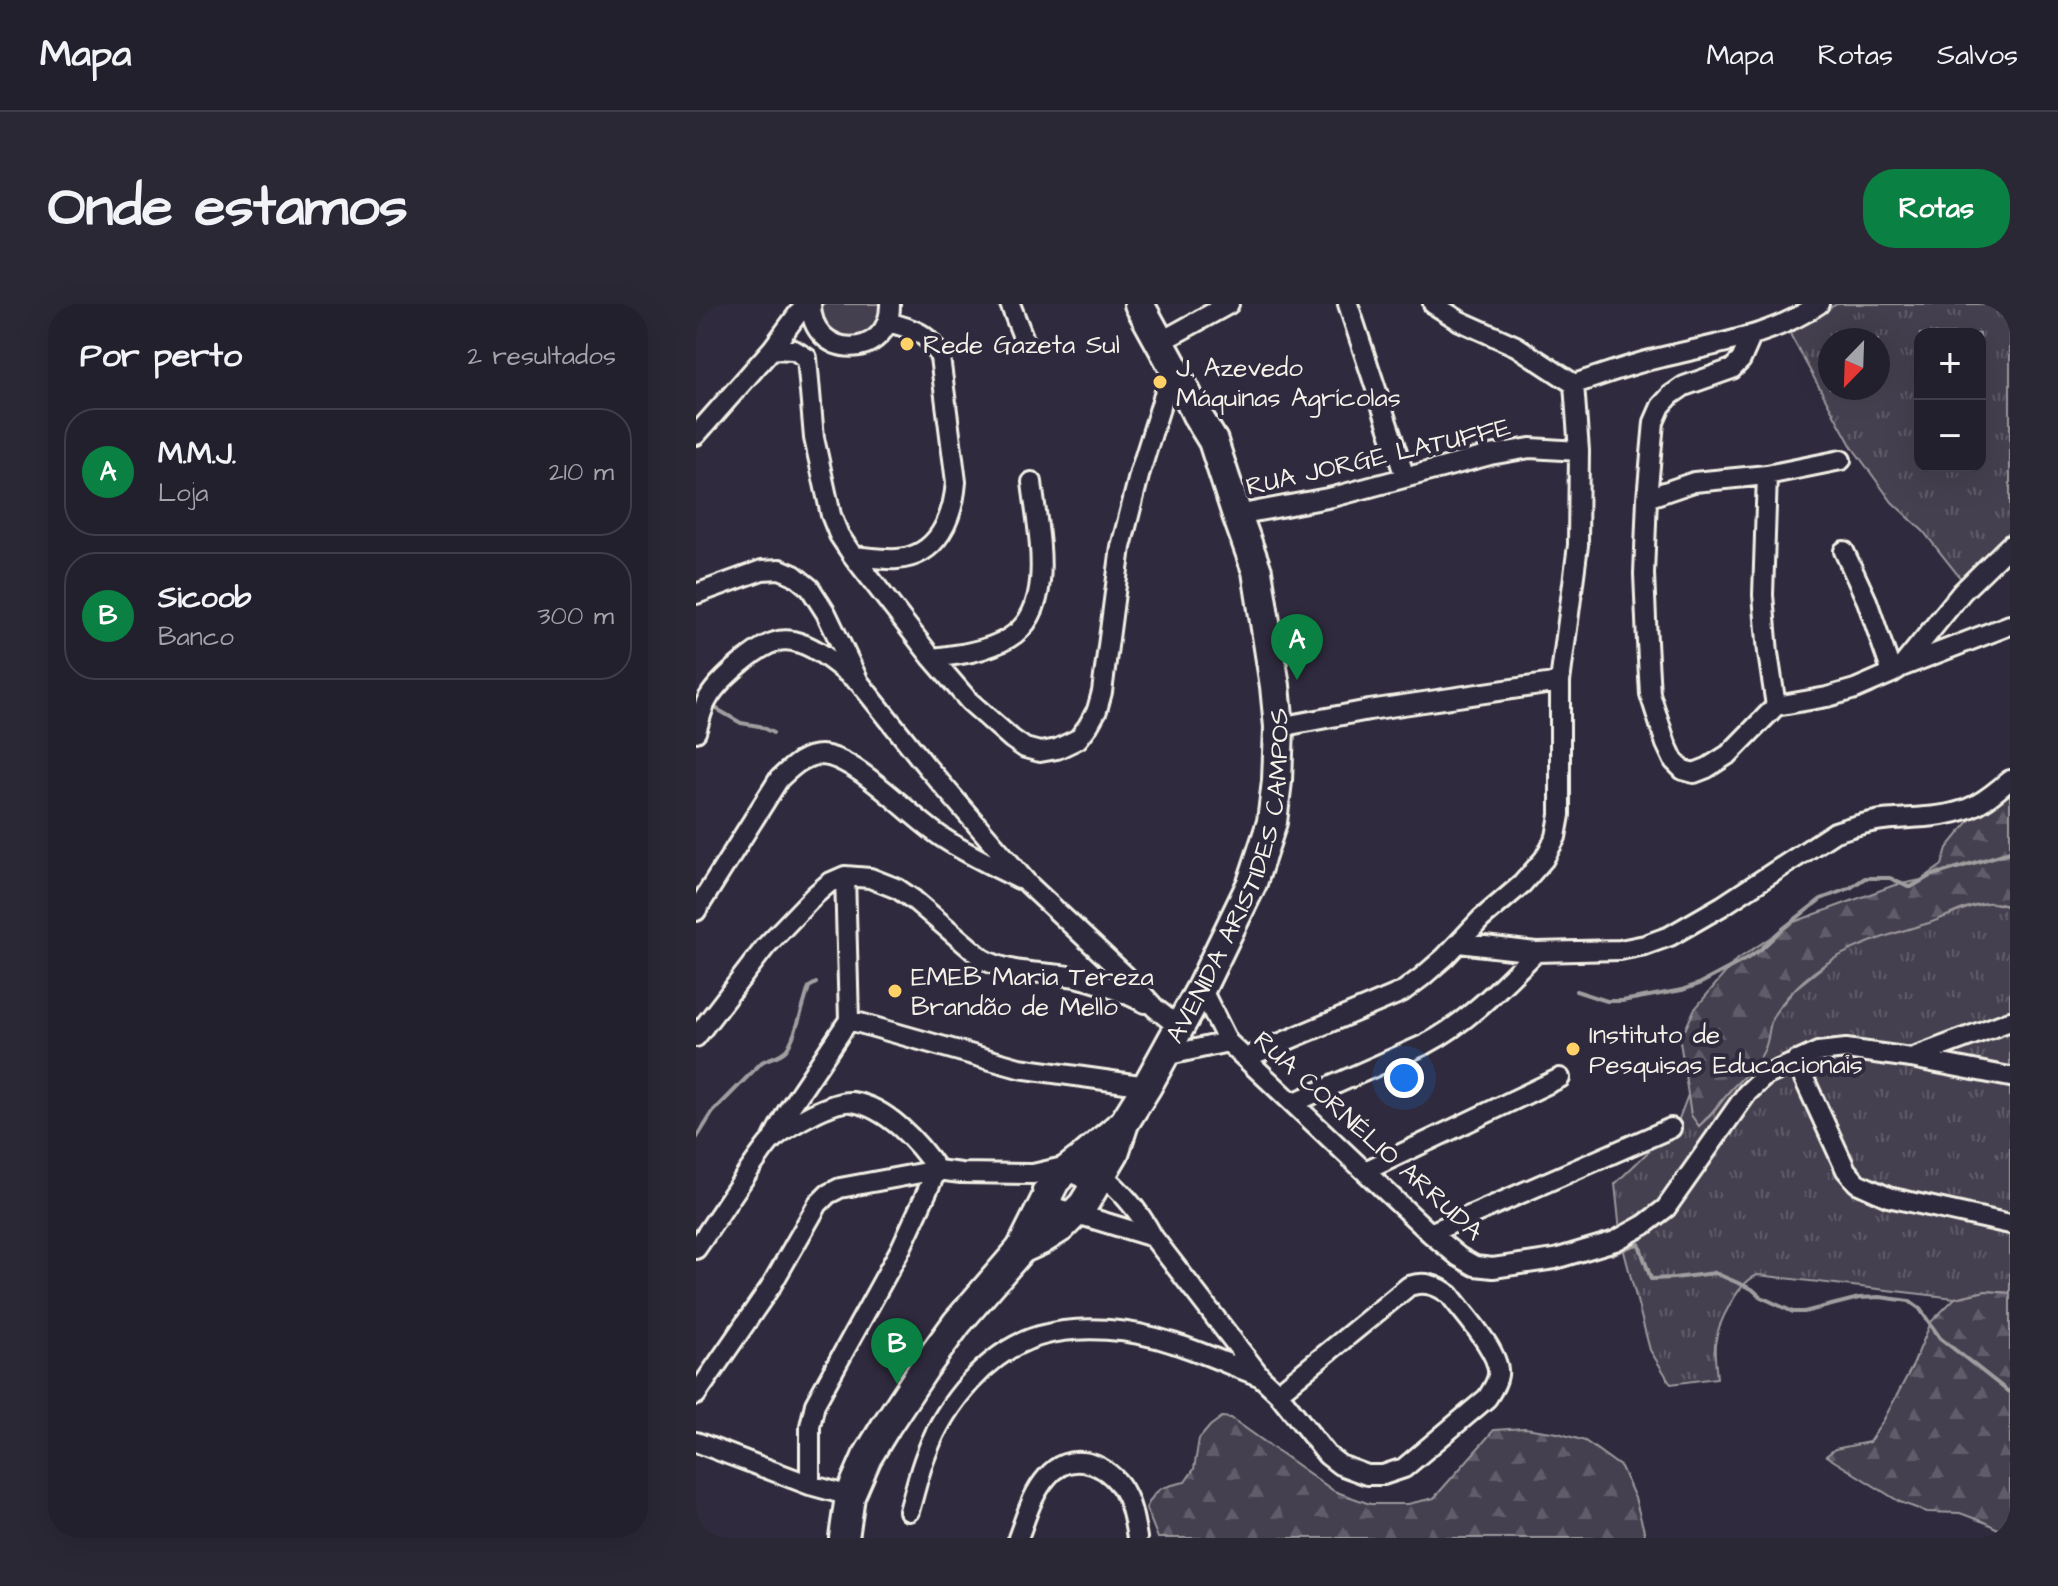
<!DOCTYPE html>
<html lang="pt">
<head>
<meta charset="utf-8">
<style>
  body { margin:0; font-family:"Architects Daughter",sans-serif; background:#2b2836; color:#f1f3f6 }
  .controls { position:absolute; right:24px; top:24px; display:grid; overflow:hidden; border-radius:16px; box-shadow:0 8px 32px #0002 }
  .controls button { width:72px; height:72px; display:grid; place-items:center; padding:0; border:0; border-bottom:2px solid #403e4a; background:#23202e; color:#f1f3f6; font:40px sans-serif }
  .compass { position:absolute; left:1122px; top:24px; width:72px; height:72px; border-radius:50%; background:#23202e; box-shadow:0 8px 32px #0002; rotate:203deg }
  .you { position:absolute; left:708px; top:774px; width:28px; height:28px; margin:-20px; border:6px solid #fff; border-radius:50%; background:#1a73e8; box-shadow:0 0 0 12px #1a73e833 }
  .badge { display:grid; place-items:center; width:52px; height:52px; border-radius:50%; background:#0b8043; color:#fff; font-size:26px; font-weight:700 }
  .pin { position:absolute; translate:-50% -66px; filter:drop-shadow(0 2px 4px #0008) }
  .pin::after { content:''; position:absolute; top:42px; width:28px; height:24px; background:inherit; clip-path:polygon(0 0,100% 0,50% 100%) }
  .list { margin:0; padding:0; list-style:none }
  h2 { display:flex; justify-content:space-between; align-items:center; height:104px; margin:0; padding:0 32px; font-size:34px }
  h2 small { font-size:26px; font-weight:400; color:#a3a3aa }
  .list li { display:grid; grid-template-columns:52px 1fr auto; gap:24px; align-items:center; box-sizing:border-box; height:128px; margin:0 16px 16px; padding:0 16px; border:2px solid #403e4a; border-radius:32px }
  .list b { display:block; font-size:30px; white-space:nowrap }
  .list p { margin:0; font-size:26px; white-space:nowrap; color:#a3a3aa }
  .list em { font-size:26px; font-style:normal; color:#a3a3aa }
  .map { position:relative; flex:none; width:1314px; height:1234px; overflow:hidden; border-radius:32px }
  header { display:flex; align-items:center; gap:48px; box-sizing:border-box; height:112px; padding:0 40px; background:#23202e; border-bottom:2px solid #403e4a }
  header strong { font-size:38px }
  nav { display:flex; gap:44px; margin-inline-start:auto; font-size:28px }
  .intro { display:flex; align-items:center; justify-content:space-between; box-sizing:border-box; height:192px; padding:0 48px }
  h1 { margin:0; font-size:56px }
  .button { padding:20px 36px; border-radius:32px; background:#0b8043; color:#fff; font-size:28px; font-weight:700 }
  main { display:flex; gap:48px; padding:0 48px }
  aside { flex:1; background:#23202e; border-radius:32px; box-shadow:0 8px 32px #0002 }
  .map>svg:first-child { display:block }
  .grass { fill:url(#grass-tufts); stroke:#9c989c; stroke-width:2; fill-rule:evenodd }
  .forest { fill:url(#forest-firs); stroke:#9c989c; stroke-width:2 }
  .park { fill:#454050; stroke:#9c989c; stroke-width:2 }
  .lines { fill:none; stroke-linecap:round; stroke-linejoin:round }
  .stream { stroke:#a19ea0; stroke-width:4 }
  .minor-casing { stroke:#f4f1e8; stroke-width:24 }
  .highway-casing { stroke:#f4f1e8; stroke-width:34 }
  .minor { stroke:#2f2a3d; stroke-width:18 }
  .highway { stroke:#2f2a3d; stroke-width:28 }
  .poi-dot { fill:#ffd166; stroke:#2f2a3d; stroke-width:3 }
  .labels { text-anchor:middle; stroke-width:8; stroke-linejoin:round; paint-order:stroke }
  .poi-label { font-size:26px; fill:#f4f1e8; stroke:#2f2a3d; text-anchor:start }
  .street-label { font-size:26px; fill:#f4f1e8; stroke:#2f2a3d }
</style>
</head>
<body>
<header>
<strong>Mapa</strong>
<nav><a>Mapa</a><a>Rotas</a><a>Salvos</a></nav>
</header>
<div class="intro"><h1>Onde estamos</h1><a class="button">Rotas</a></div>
<main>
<aside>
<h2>Por perto<small>2 resultados</small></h2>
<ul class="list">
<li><span class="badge">A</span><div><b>M.M.J.</b><p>Loja</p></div><em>210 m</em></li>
<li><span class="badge">B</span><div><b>Sicoob</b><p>Banco</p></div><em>300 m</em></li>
</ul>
</aside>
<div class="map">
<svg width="1314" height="1234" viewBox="0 0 1314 1234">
  <defs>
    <pattern id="grass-tufts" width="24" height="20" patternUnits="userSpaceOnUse" patternTransform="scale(2)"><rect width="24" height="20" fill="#454050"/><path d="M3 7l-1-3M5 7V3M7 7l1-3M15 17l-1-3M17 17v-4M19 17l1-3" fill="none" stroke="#605c69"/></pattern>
    <pattern id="forest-firs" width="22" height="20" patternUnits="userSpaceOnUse" patternTransform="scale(2)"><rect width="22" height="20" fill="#454050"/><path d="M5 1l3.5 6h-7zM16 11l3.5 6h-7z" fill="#605c69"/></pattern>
  </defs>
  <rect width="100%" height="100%" fill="#2f2a3d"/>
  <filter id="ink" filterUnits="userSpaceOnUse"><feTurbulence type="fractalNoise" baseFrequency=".0125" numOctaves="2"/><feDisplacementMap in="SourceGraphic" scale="16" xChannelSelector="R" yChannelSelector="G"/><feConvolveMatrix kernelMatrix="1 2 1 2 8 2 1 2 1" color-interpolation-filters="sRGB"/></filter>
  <g filter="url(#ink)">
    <path class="grass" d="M 1141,0 L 1314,0 L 1314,236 L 1266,276 L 1227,227 L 1196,198 L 1156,143 L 1095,32 L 1093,23 ZM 1224,30 L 1284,30 L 1284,162 L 1224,162 ZM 1134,36 L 1182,36 L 1182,84 L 1134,84 Z
      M 1294,598 L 1314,603 L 1314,989 L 1290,987 L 1259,994 L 1062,971 C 1042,978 1021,1020 1019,1041 C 1018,1051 1020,1063 1021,1074 L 975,1080 L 954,1046 L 925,936 L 919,880 L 981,820 L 992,791 L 995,810 L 1003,822 L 1017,809 L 1037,783 L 1062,756 L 1069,744 L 1076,712 L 1100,684 L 1143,650 L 1182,634 L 1238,617 L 1274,603 Z"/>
    <path class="forest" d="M 1314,489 L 1314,603 C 1308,601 1302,599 1296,599 C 1278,597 1251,613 1233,619 C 1172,637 1117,653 1079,709 C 1072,719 1074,733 1069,744 C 1063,759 1050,770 1039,781 C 1026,794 1016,810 1003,822 L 995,811 L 984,737 L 998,706 L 1039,657 L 1098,618 L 1196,582 L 1225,576 L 1246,561 L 1251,544 L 1277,512 Z
      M 1290,987 L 1314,989 L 1314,1231 L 1288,1218 L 1264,1209 L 1231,1208 L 1204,1198 L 1130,1152 L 1139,1145 L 1173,1138 L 1186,1119 L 1217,1061 L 1235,1018 L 1259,994 Z
      M 526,1113 L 535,1114 L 638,1187 L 674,1200 L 712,1200 L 738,1194 L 798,1126 L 829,1124 L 862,1129 L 889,1137 L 925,1163 L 939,1194 L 950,1234 L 462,1234 L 450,1204 C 461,1182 467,1183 489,1178 L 498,1165 L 503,1135 L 514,1122 Z"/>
    <path class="park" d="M 118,0 L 188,0 L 188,12 L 166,38 L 133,34 Z"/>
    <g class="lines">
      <path class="stream" d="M 19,404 L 45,419 L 63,422 L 77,429
        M 880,687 L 911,697 L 926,697 L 986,686 L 1003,680 L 1050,655 L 1064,646 L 1084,627 L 1125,595 L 1154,584 L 1169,574 L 1194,574 L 1212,583 L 1215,583 L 1234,572 L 1314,548
        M 0,835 L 17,808 L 66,758 C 74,753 83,753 90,746 C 99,736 108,698 113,683 L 120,679
        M 916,950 L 938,941 L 943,940 L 955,975 L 978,974 L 1019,969 L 1056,985 L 1065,993 L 1097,1008 L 1108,1008 L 1163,994 L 1184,993 L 1213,997 L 1224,1005 L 1244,1034 L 1314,1089"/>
      <defs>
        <path id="minor" d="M 115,0 C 115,57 195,57 194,0
          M 314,0 L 327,33
          M 652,0 L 709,173
          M 1056,31 L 1045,56 L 1036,65 L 988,82 L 975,91 L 965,102 L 958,118 L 951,194 L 948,270 L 951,338 L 954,390 L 970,440 L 978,457 L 987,466 L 998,469 L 1011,464 L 1033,450 L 1080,402 L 1131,393 L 1159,385 L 1196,369 L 1205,363 L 1314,321
          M 464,38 L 533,0
          M 76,45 L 98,46 L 111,54 L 118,134 L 135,211 L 143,231 L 157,252 L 236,354 L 273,397 L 316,435 L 329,444 L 344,448 L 361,445 L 382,435 L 392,422 L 401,406 L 406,388 L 425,243 L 444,168 L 477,62
          M 878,80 C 907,71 937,59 967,53 C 1020,40 1077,32 1123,0
          M 0,131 L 76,45 L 109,0
          M 1071,171 L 1067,291 L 1072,349 L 1080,402
          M 951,194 L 998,178 L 1071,171 L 1145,156
          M 541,211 L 637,193 L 794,151 L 834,144 L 883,147
          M 1148,247 L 1171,297 L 1196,369
          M 157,252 C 171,253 187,256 201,255 C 242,252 257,214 260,178 L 244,53 C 231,27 218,26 192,18
          M 0,290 L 66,266 L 84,265 L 98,271 L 114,284 L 130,309 L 163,378 L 231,463 L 332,580 L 432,674 L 459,704 L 484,724
          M 236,354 C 262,351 289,348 313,334 C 362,305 341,225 336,178
          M 1207,361 L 1266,288 L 1314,241
          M 583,423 L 673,406 L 864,378
          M 0,428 C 4,416 6,403 13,393 C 23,376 61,343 79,338 C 85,336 91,336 97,337 C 121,342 141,362 160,376
          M 149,572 L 153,716
          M 0,607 L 83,475 C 95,464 107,451 125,451 C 160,452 215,514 247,534 C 271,550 297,562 323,575
          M 763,639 L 840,648 L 924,646 L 949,641 L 974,632 L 1026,602 L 1139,528 C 1155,523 1170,518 1187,516 C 1215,513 1246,515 1273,504 C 1289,498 1301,486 1314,476
          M 505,684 L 532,738 L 734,929 L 763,953 L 779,962 L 797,964 L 859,955 L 919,937 L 948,921 L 970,904 L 1051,789 L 1069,772 L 1122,748 L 1150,745 L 1215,754 L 1314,773
          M 153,716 L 323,764 L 451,782
          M 0,733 L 70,642 L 119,591 L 133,579 L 149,572 L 174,574 L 202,585 L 218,596 L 287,655 C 316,671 347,667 379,673 C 404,678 427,688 449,699
          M 468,752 L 532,738
          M 1218,753 L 1314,717
          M 549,754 L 706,688 L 726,673 L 749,653 L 785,615 L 826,580 L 848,555 L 860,533 L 864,511 L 864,378 L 882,241 L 883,147 L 878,80 L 820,42 L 764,17 L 737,0
          M 1100,757 L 1150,866 L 1161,879 L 1192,893 L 1314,920
          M 597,799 L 730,740 C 772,718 807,681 840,648
          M 78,832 L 91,808 L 153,716
          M 399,864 C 424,886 441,903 457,933 L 565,1073 L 582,1089 L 631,1151 L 644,1161 L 671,1171 L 687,1171 L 708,1164 L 791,1094 C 796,1086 801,1079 802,1071 C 805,1049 767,1009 754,991 C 741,981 729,977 713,982 L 582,1089
          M 669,867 L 864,774
          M 346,886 L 361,904 L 457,933
          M 734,929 L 975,824
          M 0,945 C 20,916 39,886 59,858 C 65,850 71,840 78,834 C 94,821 136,796 156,798 C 191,803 223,839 241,866 L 265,869 L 337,870 L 363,864 L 373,864 L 391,878 L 395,888
          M 0,1091 L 75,982 L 122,900 L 132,890 L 144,884 L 241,866
          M 0,1138 L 114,1181 L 154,1192
          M 114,1181 L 114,1122 L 119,1100 L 205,944 L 241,866
          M 213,1207 C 219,1187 223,1167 231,1148 C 249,1100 292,1047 343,1032 C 385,1020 436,1025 477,1039 C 506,1048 534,1061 563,1072
          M 322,1234 C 330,1213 336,1190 351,1173 C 372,1147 406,1157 424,1181 C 435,1196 438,1216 441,1234"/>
        <g id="highway">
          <path id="s1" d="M 325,945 L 345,936 L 364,924 L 387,901 L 395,888 L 418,849 L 428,819 L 451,782 L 505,684 L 556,579 L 576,518 L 581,477 L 583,423 L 579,382 L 561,267 L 541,211 L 517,137 L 501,111 L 477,62 L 443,0"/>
          <path d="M 148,1234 L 154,1192 L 171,1153 L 190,1122 L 229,1063 L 261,1019 L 325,945 L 359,877 L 366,870 L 387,854 L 424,822"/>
        </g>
      </defs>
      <use href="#minor" class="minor-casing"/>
      <use href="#highway" class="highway-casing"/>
      <use href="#minor" class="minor"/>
      <use href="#highway" class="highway"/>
    </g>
  </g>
  <g class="poi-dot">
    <circle cx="211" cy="40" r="8"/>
    <circle cx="464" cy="78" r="8"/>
    <circle cx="199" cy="687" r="8"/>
    <circle cx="877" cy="745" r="8"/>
  </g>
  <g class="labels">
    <g class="poi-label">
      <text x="227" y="49">Rede Gazeta Sul</text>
      <text x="480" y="72">J. Azevedo<tspan x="480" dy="30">Máquinas Agrícolas</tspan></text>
      <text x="215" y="681">EMEB Maria Tereza<tspan x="215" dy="30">Brandão de Mello</tspan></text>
      <text x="893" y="739">Instituto de<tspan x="893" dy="30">Pesquisas Educacionais</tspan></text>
    </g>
    <g class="street-label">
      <text transform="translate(682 152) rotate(-13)" y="9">RUA JORGE LATUFFE</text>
      <text dy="9" stroke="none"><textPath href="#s1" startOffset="442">AVENIDA ARISTIDES CAMPOS</textPath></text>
      <text transform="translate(673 831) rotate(42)" y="9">RUA CORNÉLIO ARRUDA</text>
    </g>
  </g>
</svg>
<div class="controls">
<button>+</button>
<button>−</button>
</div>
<svg class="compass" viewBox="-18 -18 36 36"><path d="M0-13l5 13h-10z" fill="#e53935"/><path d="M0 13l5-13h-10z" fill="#a3a3aa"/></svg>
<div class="you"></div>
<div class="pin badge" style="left:601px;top:376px">A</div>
<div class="pin badge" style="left:201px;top:1080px">B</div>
</div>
</main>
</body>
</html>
